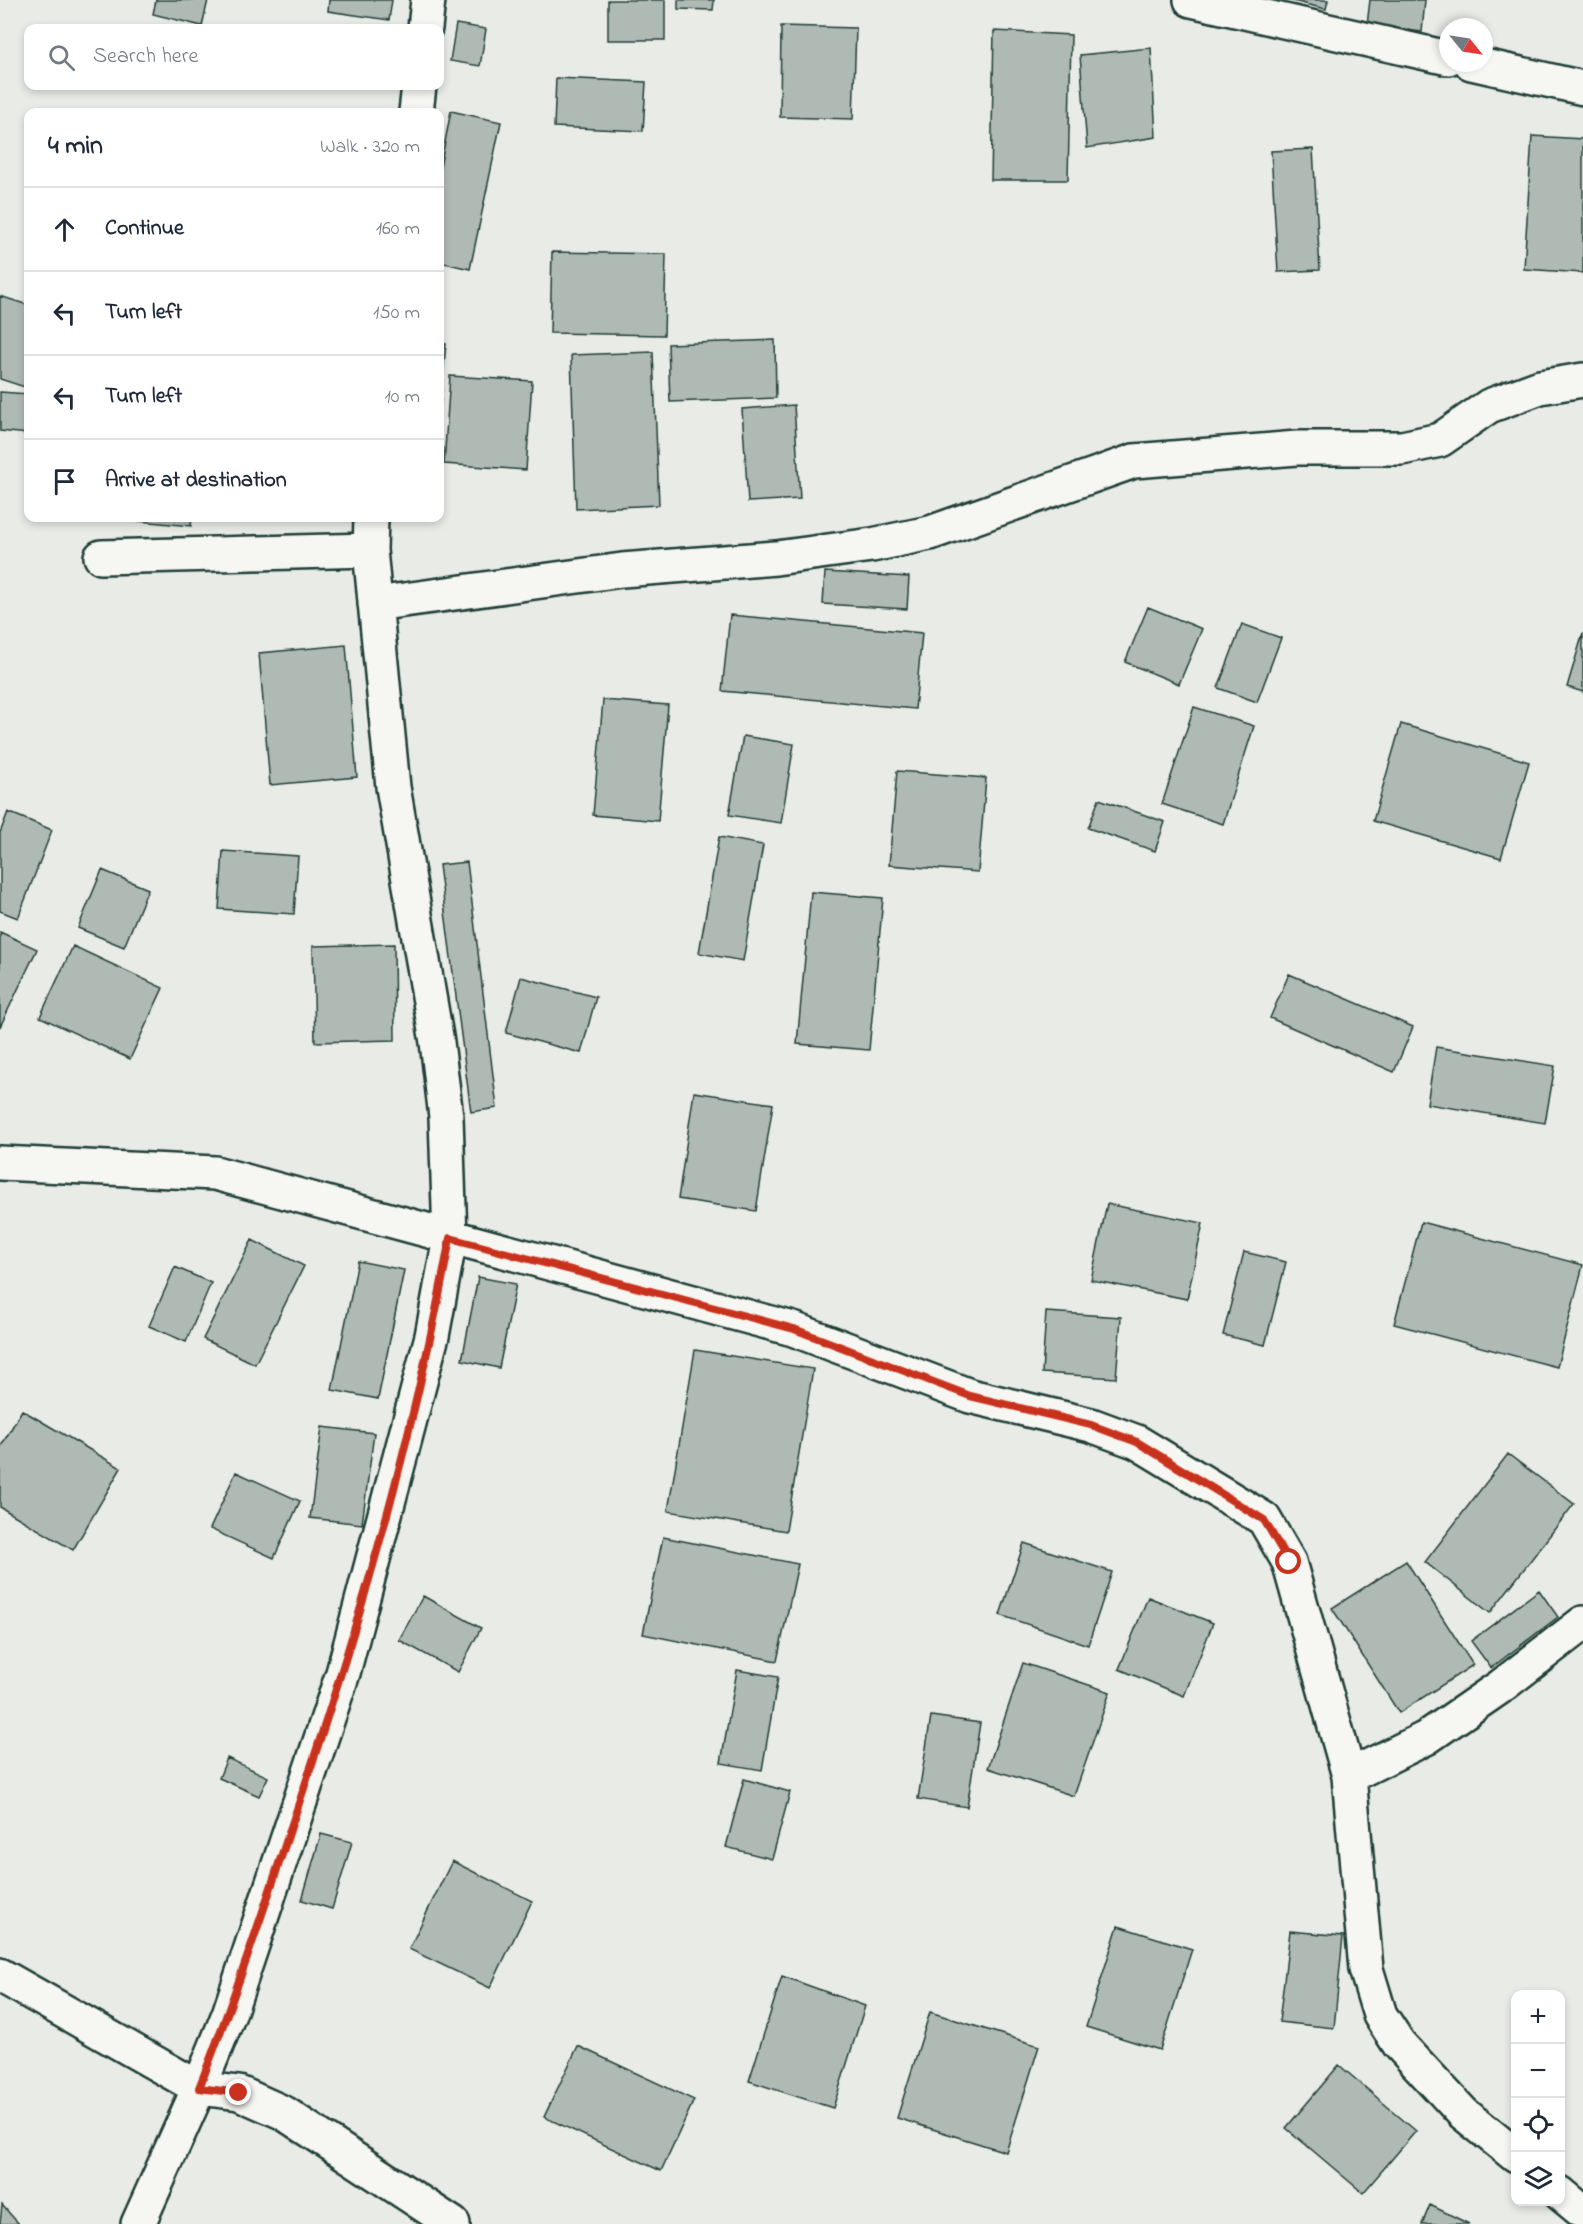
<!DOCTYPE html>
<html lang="en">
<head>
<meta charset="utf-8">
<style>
  body { margin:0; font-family:"Indie Flower",sans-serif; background:#f6f6f7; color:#1f2937 }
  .controls { position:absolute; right:18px; bottom:18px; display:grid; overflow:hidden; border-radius:12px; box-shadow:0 3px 9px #0003 }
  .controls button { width:54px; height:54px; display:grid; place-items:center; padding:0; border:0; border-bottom:2px solid #e0e1e3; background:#fff; color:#1f2937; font:30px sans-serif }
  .compass { position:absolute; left:1439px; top:18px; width:54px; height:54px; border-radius:50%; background:#fff; box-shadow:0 3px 9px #0003; rotate:120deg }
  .stop { position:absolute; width:18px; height:18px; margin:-14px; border:4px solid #c8321e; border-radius:50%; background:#fff }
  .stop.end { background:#c8321e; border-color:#fff; box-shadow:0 2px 6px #0008 }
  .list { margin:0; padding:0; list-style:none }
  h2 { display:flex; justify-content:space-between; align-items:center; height:78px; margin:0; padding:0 24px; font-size:26px }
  h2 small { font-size:20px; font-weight:400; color:#747a83 }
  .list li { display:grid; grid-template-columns:39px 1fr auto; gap:18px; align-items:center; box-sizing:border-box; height:84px; padding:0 24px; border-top:2px solid #e0e1e3 }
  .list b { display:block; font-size:22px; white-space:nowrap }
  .list em { font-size:20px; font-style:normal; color:#747a83 }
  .icon { flex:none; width:33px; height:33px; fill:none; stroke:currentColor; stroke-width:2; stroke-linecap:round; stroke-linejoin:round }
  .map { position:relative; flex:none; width:1583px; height:2224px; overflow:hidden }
  .search { position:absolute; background:#fff; box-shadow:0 3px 9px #0003; left:24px; top:24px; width:420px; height:66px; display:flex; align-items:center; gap:15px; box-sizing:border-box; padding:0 21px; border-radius:12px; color:#747a83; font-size:22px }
  .panel { position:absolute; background:#fff; box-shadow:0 3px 9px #0003; left:24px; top:108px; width:420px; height:414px; border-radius:12px }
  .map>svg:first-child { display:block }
  .building { fill:#b0bab5; stroke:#1f3d34; stroke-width:1.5 }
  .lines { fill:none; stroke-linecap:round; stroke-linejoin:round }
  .minor-casing { stroke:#1f3d34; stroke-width:38 }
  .minor { stroke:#f6f6f2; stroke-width:33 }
  .route { stroke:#c8321e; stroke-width:8 }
</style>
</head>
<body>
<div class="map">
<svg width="1583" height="2224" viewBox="0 0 1583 2224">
  <rect width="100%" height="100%" fill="#e9ebe7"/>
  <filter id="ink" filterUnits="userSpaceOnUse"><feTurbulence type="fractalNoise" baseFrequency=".0167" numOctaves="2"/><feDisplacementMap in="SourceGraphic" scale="12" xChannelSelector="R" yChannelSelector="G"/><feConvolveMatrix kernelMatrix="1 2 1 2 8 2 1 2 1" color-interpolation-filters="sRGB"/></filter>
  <g filter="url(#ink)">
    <path class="building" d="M 156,0 L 208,0 L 202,26 L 153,14 Z
      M 329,0 L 392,0 L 389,20 L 328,11 Z
      M 608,0 L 665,0 L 665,40 L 608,40 Z
      M 678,0 L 714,0 L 713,10 L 678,9 Z
      M 1289,0 L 1328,0 L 1326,9 Z
      M 1370,0 L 1425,0 L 1422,32 L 1367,25 Z
      M 456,24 L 486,29 L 480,66 L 450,61 Z
      M 781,26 L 856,28 L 853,119 L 780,117 Z
      M 994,31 L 1071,35 L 1068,180 L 991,180 Z
      M 1151,48 L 1156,137 L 1087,148 L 1080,55 Z
      M 556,78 L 646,82 L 643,131 L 554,127 Z
      M 451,111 L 501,122 L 470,269 L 440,262 L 440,167 Z
      M 1532,136 L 1583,139 L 1583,273 L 1524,269 Z
      M 1313,149 L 1320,270 L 1278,272 L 1271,151 Z
      M 552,252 L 666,254 L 664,335 L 550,333 Z
      M 0,296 L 28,305 L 28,388 L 0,379 Z
      M 775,340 L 776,398 L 670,402 L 668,344 Z
      M 440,343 L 446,344 L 440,408 Z
      M 653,352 L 659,505 L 576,509 L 571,355 Z
      M 450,376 L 532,381 L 526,470 L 444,464 Z
      M 0,392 L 28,394 L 28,434 L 0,431 Z
      M 794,405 L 800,499 L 748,502 L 742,409 Z
      M 108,518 L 192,518 L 191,526 Z
      M 825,572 L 909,577 L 907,609 L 823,604 Z
      M 1148,607 L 1202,629 L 1179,684 L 1125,662 Z
      M 730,615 L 922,633 L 915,709 L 722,691 Z
      M 1242,624 L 1281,638 L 1257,702 L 1218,688 Z
      M 1583,633 L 1583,692 L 1567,687 Z
      M 346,645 L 357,777 L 270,785 L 259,653 Z
      M 603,700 L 668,705 L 658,821 L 593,815 Z
      M 1194,707 L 1254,726 L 1223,824 L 1162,804 Z
      M 1401,724 L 1529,762 L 1501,858 L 1373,821 Z
      M 743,736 L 794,744 L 781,823 L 729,815 Z
      M 897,771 L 986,778 L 978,872 L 889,865 Z
      M 1099,799 L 1165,822 L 1155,851 L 1088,828 Z
      M 8,812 L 52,830 L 18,918 L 0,911 L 0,833 Z
      M 719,837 L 763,845 L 743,961 L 699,953 Z
      M 223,851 L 298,856 L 294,914 L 219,909 Z
      M 467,862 L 497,1108 L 471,1112 L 439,865 Z
      M 102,870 L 148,889 L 124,947 L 78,928 Z
      M 811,892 L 883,898 L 869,1050 L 797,1044 Z
      M 0,932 L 37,949 L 0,1027 Z
      M 394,944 L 395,1040 L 315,1042 L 313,946 Z
      M 73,946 L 163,988 L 130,1059 L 40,1017 Z
      M 1289,974 L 1413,1027 L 1394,1072 L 1270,1018 Z
      M 521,977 L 596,997 L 581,1053 L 506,1033 Z
      M 1436,1047 L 1555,1066 L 1545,1123 L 1427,1104 Z
      M 694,1092 L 773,1104 L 756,1211 L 678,1199 Z
      M 1107,1204 L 1203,1223 L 1187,1299 L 1091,1280 Z
      M 1421,1222 L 1583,1265 L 1557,1367 L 1394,1324 Z
      M 252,1240 L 304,1266 L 255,1364 L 203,1339 Z
      M 1244,1252 L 1286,1262 L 1265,1345 L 1223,1335 Z
      M 358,1261 L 404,1270 L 378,1399 L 332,1390 Z
      M 175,1267 L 211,1283 L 186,1342 L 149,1326 Z
      M 478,1277 L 516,1284 L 499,1368 L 462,1360 Z
      M 1046,1312 L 1121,1317 L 1116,1378 L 1042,1373 Z
      M 695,1350 L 813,1369 L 786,1531 L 668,1511 Z
      M 22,1410 L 121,1468 L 73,1550 L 0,1507 L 0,1448 Z
      M 322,1427 L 374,1433 L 362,1524 L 310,1518 Z
      M 1508,1454 L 1574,1504 L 1490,1613 L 1425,1562 Z
      M 236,1472 L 300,1501 L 274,1558 L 210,1529 Z
      M 663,1537 L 798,1564 L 777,1661 L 643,1634 Z
      M 1024,1543 L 1112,1572 L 1088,1645 L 1000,1615 Z
      M 1406,1561 L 1473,1665 L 1399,1713 L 1332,1608 Z
      M 1539,1590 L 1558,1617 L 1491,1668 L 1471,1641 Z
      M 423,1596 L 481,1628 L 458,1672 L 399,1640 Z
      M 1148,1597 L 1213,1623 L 1184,1696 L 1119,1669 Z
      M 1023,1663 L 1110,1692 L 1074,1796 L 988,1768 Z
      M 737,1670 L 778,1677 L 762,1770 L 721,1763 Z
      M 931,1716 L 980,1723 L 967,1807 L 918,1799 Z
      M 227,1758 L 268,1777 L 259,1796 L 219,1778 Z
      M 744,1779 L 790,1792 L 772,1859 L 726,1847 Z
      M 321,1834 L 352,1842 L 332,1909 L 302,1900 Z
      M 452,1861 L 532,1901 L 490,1988 L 409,1949 Z
      M 1118,1926 L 1192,1949 L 1160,2050 L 1086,2027 Z
      M 1290,1931 L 1343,1936 L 1334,2028 L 1279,2022 Z
      M 782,1976 L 865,2006 L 833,2108 L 749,2081 Z
      M 930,2012 L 1039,2046 L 1006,2152 L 897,2118 Z
      M 578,2046 L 694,2100 L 661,2171 L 544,2117 Z
      M 1339,2065 L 1416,2131 L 1363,2193 L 1286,2128 Z
      M 2,2205 L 19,2224 L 0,2224 Z
      M 1430,2205 L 1469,2224 L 1422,2224 Z"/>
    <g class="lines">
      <defs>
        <path id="minor" d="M 1191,0 L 1448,58
          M 425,28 L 428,0
          M 1471,63 L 1583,88
          M 416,112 L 419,86
          M 101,557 L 370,550
          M 375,604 L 622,570 L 776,558 L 872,545 L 930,533 L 1134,461 L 1297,448 L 1402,448 L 1440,440 L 1489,406 L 1540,387 L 1583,380
          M 0,1163 L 215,1173 L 793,1329 L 970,1396 L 1091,1425 L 1137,1442 L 1264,1519 L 1289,1562 L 1349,1776 L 1366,1969 L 1380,2015 L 1399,2044 L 1463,2113 L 1516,2156
          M 1349,1776 L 1426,1738 L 1500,1687 L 1583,1623
          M 0,1975 L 199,2088 L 239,2093 L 284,2113 L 453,2224
          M 1560,2193 L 1583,2212
          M 138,2224 L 199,2088 L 229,2014 L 343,1673 L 432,1336 L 450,1238 L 446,1117 L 437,1042 L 393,787 L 370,550 L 371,518"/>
      </defs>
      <use href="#minor" class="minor-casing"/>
      <use href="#minor" class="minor"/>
    </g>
  </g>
  <g class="lines" filter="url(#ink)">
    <path class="route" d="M 239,2093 L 199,2088 C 233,2002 262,1915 291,1827 C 356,1635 414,1438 450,1238 L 794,1329 L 970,1396 L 1091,1425 L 1137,1442 L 1264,1520 L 1289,1562"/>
  </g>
</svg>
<div class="controls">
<button>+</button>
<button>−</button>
<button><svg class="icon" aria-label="locate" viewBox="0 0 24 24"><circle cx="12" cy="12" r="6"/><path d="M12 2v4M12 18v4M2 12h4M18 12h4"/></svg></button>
<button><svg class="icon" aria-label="layers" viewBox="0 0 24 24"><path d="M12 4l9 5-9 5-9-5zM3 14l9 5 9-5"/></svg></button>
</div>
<svg class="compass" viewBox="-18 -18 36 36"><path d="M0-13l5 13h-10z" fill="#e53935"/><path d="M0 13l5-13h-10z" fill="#747a83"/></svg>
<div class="stop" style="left:1289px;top:1562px"></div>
<div class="stop end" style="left:239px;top:2093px"></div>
<div class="search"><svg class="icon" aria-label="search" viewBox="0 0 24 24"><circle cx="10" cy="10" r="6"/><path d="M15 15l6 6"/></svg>Search here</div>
<section class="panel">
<h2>4 min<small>Walk · 320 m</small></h2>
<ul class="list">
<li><svg class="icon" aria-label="ahead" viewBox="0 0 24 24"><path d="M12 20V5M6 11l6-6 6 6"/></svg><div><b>Continue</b></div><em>160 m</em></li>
<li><svg class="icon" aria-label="left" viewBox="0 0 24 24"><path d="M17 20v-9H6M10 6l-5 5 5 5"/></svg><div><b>Turn left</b></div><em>150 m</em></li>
<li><svg class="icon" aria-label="left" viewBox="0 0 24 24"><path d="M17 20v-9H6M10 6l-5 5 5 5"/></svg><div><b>Turn left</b></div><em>10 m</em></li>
<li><svg class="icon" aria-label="arrive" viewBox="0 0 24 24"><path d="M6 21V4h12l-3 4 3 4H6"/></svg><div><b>Arrive at destination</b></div></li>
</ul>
</section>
</div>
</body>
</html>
